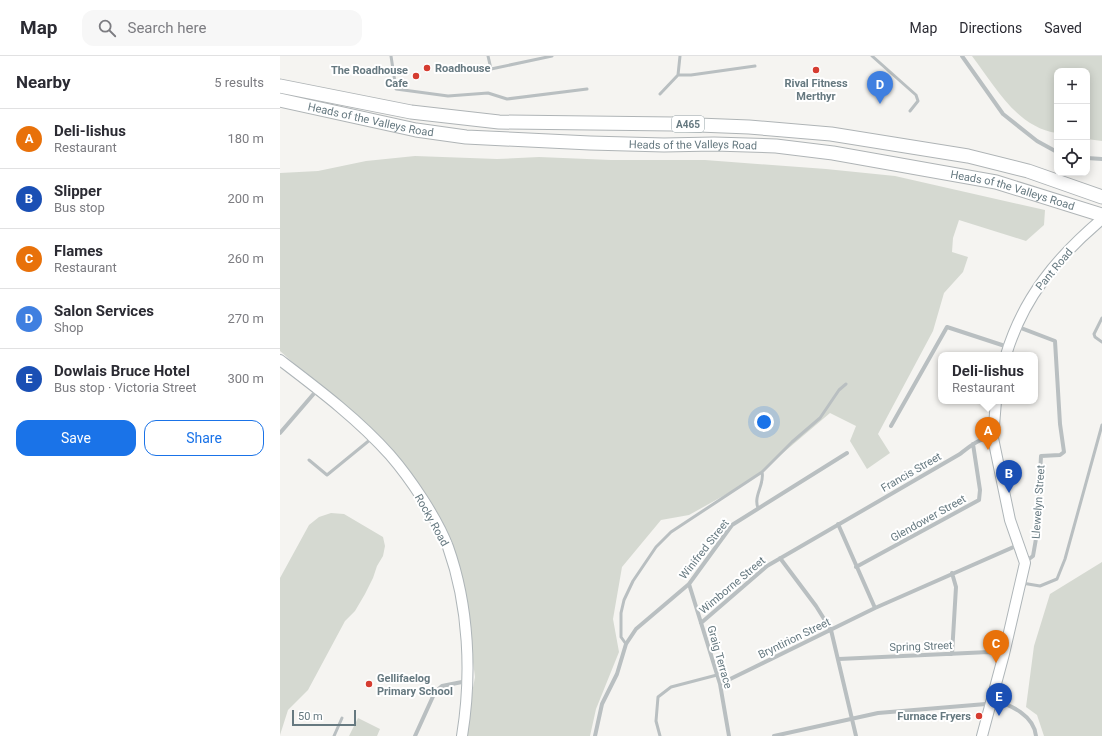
<!DOCTYPE html>
<html lang="en">
<head>
<meta charset="utf-8">
<style>
  body { margin:0; font-family:Roboto,sans-serif; background:#f7f7f7; color:#2b2b33 }
  .controls { position:absolute; right:12px; top:12px; display:grid; overflow:hidden; border-radius:8px; box-shadow:0 2px 10px #0003 }
  .controls button { width:36px; height:36px; display:grid; place-items:center; padding:0; border:0; border-bottom:1px solid #e1e1e2; background:#fff; color:#2b2b33; font:20px sans-serif }
  .scale { position:absolute; left:12px; bottom:10px; width:64px; box-sizing:border-box; padding-left:4px; border:2px solid #667980; border-top:0; font-size:11px; line-height:14px; white-space:nowrap; color:#667980; -webkit-text-stroke:3px #fff; paint-order:stroke }
  .you { position:absolute; left:484px; top:366px; width:14px; height:14px; margin:-10px; border:3px solid #fff; border-radius:50%; background:#1a73e8; box-shadow:0 0 0 6px #1a73e833 }
  .badge { display:grid; place-items:center; width:26px; height:26px; border-radius:50%; background:#1a73e8; color:#fff; font-size:13px; font-weight:700 }
  .pin { position:absolute; translate:-50% -33px; filter:drop-shadow(0 1px 2px #0008) }
  .pin::after { content:''; position:absolute; top:21px; width:14px; height:12px; background:inherit; clip-path:polygon(0 0,100% 0,50% 100%) }
  .popup { position:absolute; left:658px; top:296px; width:100px; height:52px; box-sizing:border-box; display:grid; place-content:center; border-radius:8px; background:#fff; filter:drop-shadow(0 1px 3px #0005); font-size:13px; white-space:nowrap; color:#7c7c81 }
  .popup b { font-size:15px; color:#2b2b33 }
  .popup::after { content:''; position:absolute; left:50%; top:100%; margin-left:-8px; border:8px solid transparent; border-top-color:#fff }
  .list { margin:0; padding:0; list-style:none }
  h2 { display:flex; justify-content:space-between; align-items:center; height:52px; margin:0; padding:0 16px; font-size:17px }
  h2 small { font-size:13px; font-weight:400; color:#7c7c81 }
  .list li { display:grid; grid-template-columns:26px 1fr auto; gap:12px; align-items:center; box-sizing:border-box; height:60px; padding:0 16px; border-top:1px solid #e1e1e2 }
  .list b { display:block; font-size:15px; white-space:nowrap }
  .list p { margin:0; font-size:13px; white-space:nowrap; color:#7c7c81 }
  .list em { font-size:13px; font-style:normal; color:#7c7c81 }
  .actions { display:flex; gap:8px; padding:12px 16px }
  .actions a { flex:1; padding:9px 0; border:1px solid #1a73e8; border-radius:12px; text-align:center; font-size:14px; color:#1a73e8 }
  .actions .main { background:#1a73e8; color:#fff }
  .icon { flex:none; width:22px; height:22px; fill:none; stroke:currentColor; stroke-width:2; stroke-linecap:round; stroke-linejoin:round }
  .map { position:relative; flex:none; width:822px; height:680px; overflow:hidden }
  header { display:flex; align-items:center; gap:24px; box-sizing:border-box; height:56px; padding:0 20px; background:#fff; border-bottom:1px solid #e1e1e2 }
  header strong { font-size:19px }
  nav { display:flex; gap:22px; margin-inline-start:auto; font-size:14px }
  .search { width:280px; height:36px; background:#f7f7f7; display:flex; align-items:center; gap:10px; box-sizing:border-box; padding:0 14px; border-radius:12px; color:#7c7c81; font-size:15px }
  main { display:flex }
  aside { flex:1; background:#fff }
  .map>svg:first-child { display:block }
  .green { fill:#d5d9d1 }
  .lines { fill:none; stroke-linecap:round; stroke-linejoin:round }
  .secondary-casing { stroke:#aeb5b8; stroke-width:12 }
  .highway-casing { stroke:#afb4b6; stroke-width:15 }
  .lane { stroke:#b9bfc1; stroke-width:3 }
  .street { stroke:#b9bfc1; stroke-width:4 }
  .secondary { stroke:#fff; stroke-width:10 }
  .highway { stroke:#fff; stroke-width:13 }
  .poi-dot { fill:#d53c30; stroke:#fff; stroke-width:1.5 }
  .labels { text-anchor:middle; stroke-width:4; stroke-linejoin:round; paint-order:stroke }
  .shield { fill:#fff; stroke:#94a1a6; stroke-width:1 }
  .shield-label { font-size:10px; font-weight:bold; fill:#667980 }
  .poi-label { font-size:11px; font-weight:bold; fill:#667980; stroke:#fff; text-anchor:start }
  .street-label { font-size:11px; fill:#667980; stroke:#fff }
</style>
</head>
<body>
<header>
<strong>Map</strong>
<div class="search"><svg class="icon" aria-label="search" viewBox="0 0 24 24"><circle cx="10" cy="10" r="6"/><path d="M15 15l6 6"/></svg>Search here</div>
<nav><a>Map</a><a>Directions</a><a>Saved</a></nav>
</header>
<main>
<aside>
<h2>Nearby<small>5 results</small></h2>
<ul class="list">
<li><span class="badge" style="background:#e8710a">A</span><div><b>Deli-lishus</b><p>Restaurant</p></div><em>180 m</em></li>
<li><span class="badge" style="background:#1a4fb4">B</span><div><b>Slipper</b><p>Bus stop</p></div><em>200 m</em></li>
<li><span class="badge" style="background:#e8710a">C</span><div><b>Flames</b><p>Restaurant</p></div><em>260 m</em></li>
<li><span class="badge" style="background:#3f7fe0">D</span><div><b>Salon Services</b><p>Shop</p></div><em>270 m</em></li>
<li><span class="badge" style="background:#1a4fb4">E</span><div><b>Dowlais Bruce Hotel</b><p>Bus stop · Victoria Street</p></div><em>300 m</em></li>
</ul>
<div class="actions"><a class="main">Save</a><a>Share</a></div>
</aside>
<div class="map">
<svg width="822" height="680" viewBox="0 0 822 680">
  <rect width="100%" height="100%" fill="#f5f4f1"/>
  <path class="green" d="M 692,0 L 822,0 L 822,85 L 807,83 L 807,15 L 777,15 L 777,77 C 736,71 715,30 692,0 Z
    M 135,100 L 217,103 L 259,101 L 331,104 L 425,104 L 546,113 L 615,120 L 765,154 L 764,169 L 746,185 L 679,164 L 673,182 L 672,196 L 688,201 L 683,216 L 664,237 L 653,275 L 598,378 L 610,397 L 587,413 L 570,385 L 576,370 L 550,357 L 470,425 L 409,459 L 381,464 L 342,511 L 333,563 L 339,596 L 316,653 L 310,680 L 184,680 L 195,621 L 183,532 L 149,449 L 114,396 L 0,295 L 0,117 L 38,115 L 86,105 Z
    M 51,457 L 64,458 L 103,481 L 105,490 L 103,500 L 97,510 L 93,522 L 85,538 L 75,555 L 65,565 L 28,634 L 8,654 L 0,679 L 0,522 L 29,469 L 39,461 Z
    M 822,506 L 822,680 L 764,680 L 757,659 L 746,651 L 754,590 L 770,538 Z
    M 78,662 L 100,673 L 97,680 L 69,680 Z"/>
  <g class="lines">
    <defs>
      <path id="secondary" d="M 726,299 C 743,242 777,201 822,163
        M 0,304 C 38,333 78,363 110,399 C 130,422 157,462 168,491 C 189,550 192,619 182,680
        M 702,680 L 724,598 L 745,507 L 730,464 L 713,382 L 716,345"/>
      <g id="highway">
        <path d="M 0,30 L 131,56 L 219,66 L 393,68 L 469,71 L 551,78 L 688,100 L 748,115 L 822,141"/>
        <path id="s1" d="M 0,44 L 136,74 L 186,81 L 310,87 L 384,89 L 434,88 L 496,90 L 553,97 L 716,126 L 822,159"/>
      </g>
    </defs>
    <use href="#secondary" class="secondary-casing"/>
    <use href="#highway" class="highway-casing"/>
    <path class="lane" d="M 111,0 L 116,33 L 168,40 L 208,37 L 227,43 L 307,33
      M 208,0 L 211,13 L 272,0
      M 592,0 L 636,39 L 638,45 L 630,55
      M 398,19 L 411,19 L 475,10
      M 380,38 L 398,19 L 400,0
      M 822,262 L 814,278 L 815,281 L 822,286
      M 29,404 L 47,419 L 91,383
      M 478,452 C 473,440 485,428 482,416
      M 742,527 L 760,530 L 777,523 L 785,503 L 822,369
      M 346,588 L 341,581 L 341,557 L 344,544 L 353,525 L 376,491 L 391,476 L 482,416 L 512,386 L 540,362 L 559,334 L 566,328
      M 54,680 L 62,662
      M 380,680 L 376,665 L 378,641 L 391,631 L 437,619"/>
    <path class="street" d="M 682,0 L 723,58 L 757,85 L 777,96
      M 807,102 L 822,103
      M 736,270 L 775,285 L 780,368 L 784,396 L 780,399 L 761,400 L 757,477 L 753,500 L 745,506
      M 611,370 L 667,271 L 728,291
      M 0,377 L 37,334
      M 558,468 L 595,552
      M 500,502 L 536,550 L 551,574 L 576,680
      M 576,511 L 699,444 L 700,434 L 693,388
      M 672,517 L 676,531 L 672,598
      M 409,528 L 440,628 L 449,680
      M 421,567 L 487,510 L 680,398 C 690,390 699,382 712,382
      M 559,603 L 709,596 L 723,598
      M 440,628 L 595,552 L 738,489
      M 713,645 C 731,648 754,660 756,680
      M 135,680 L 155,636 L 162,630 L 187,625
      M 315,680 L 322,648 L 337,618 L 346,588 L 356,573 L 409,528 L 452,469 L 567,397
      M 494,680 L 598,657 L 706,648 L 710,650"/>
    <use href="#secondary" class="secondary"/>
    <use href="#highway" class="highway"/>
  </g>
  <g class="poi-dot">
    <circle cx="147" cy="12" r="4"/>
    <circle cx="536" cy="14" r="4"/>
    <circle cx="136" cy="20" r="4"/>
    <circle cx="89" cy="628" r="4"/>
    <circle cx="699" cy="660" r="4"/>
  </g>
  <g class="labels">
    <rect class="shield" x="392" y="60" width="32" height="16" rx="3"/>
    <g class="shield-label">
      <text x="408" y="72">A465</text>
    </g>
    <g class="poi-label">
      <text x="155" y="16">Roadhouse</text>
      <text x="128" y="18" text-anchor="end">The Roadhouse<tspan x="128" dy="13">Cafe</tspan></text>
      <text x="536" y="31" text-anchor="middle">Rival Fitness<tspan x="536" dy="13">Merthyr</tspan></text>
      <text x="97" y="626">Gellifaelog<tspan x="97" dy="13">Primary School</tspan></text>
      <text x="691" y="664" text-anchor="end">Furnace Fryers</text>
    </g>
    <g class="street-label">
      <text dy="4" stroke="none"><textPath href="#s1" startOffset="93">Heads of the Valleys Road</textPath></text>
      <text dy="4" stroke="none"><textPath href="#s1" startOffset="417">Heads of the Valleys Road</textPath></text>
      <text dy="4" stroke="none"><textPath href="#s1" startOffset="741">Heads of the Valleys Road</textPath></text>
      <text transform="translate(774 213) rotate(-50)" y="4">Pant Road</text>
      <text transform="translate(631 416) rotate(-30)" y="4">Francis Street</text>
      <text transform="translate(758 446) rotate(-86)" y="4">Llewelyn Street</text>
      <text transform="translate(648 462) rotate(-29)" y="4">Glendower Street</text>
      <text transform="translate(152 464) rotate(61)" y="4">Rocky Road</text>
      <text transform="translate(424 493) rotate(-52)" y="4">Winifred Street</text>
      <text transform="translate(452 529) rotate(-40)" y="4">Wimborne Street</text>
      <text transform="translate(514 582) rotate(-26)" y="4">Bryntirion Street</text>
      <text transform="translate(641 590) rotate(-2)" y="4">Spring Street</text>
      <text transform="translate(440 601) rotate(74)" y="4">Graig Terrace</text>
    </g>
  </g>
</svg>
<div class="controls">
<button>+</button>
<button>−</button>
<button><svg class="icon" aria-label="locate" viewBox="0 0 24 24"><circle cx="12" cy="12" r="6"/><path d="M12 2v4M12 18v4M2 12h4M18 12h4"/></svg></button>
</div>
<div class="scale">50 m</div>
<div class="you"></div>
<div class="pin badge" style="left:708px;top:394px;background:#e8710a">A</div>
<div class="popup"><b>Deli-lishus</b>Restaurant</div>
<div class="pin badge" style="left:729px;top:437px;background:#1a4fb4">B</div>
<div class="pin badge" style="left:716px;top:607px;background:#e8710a">C</div>
<div class="pin badge" style="left:600px;top:48px;background:#3f7fe0">D</div>
<div class="pin badge" style="left:719px;top:660px;background:#1a4fb4">E</div>
</div>
</main>
</body>
</html>
